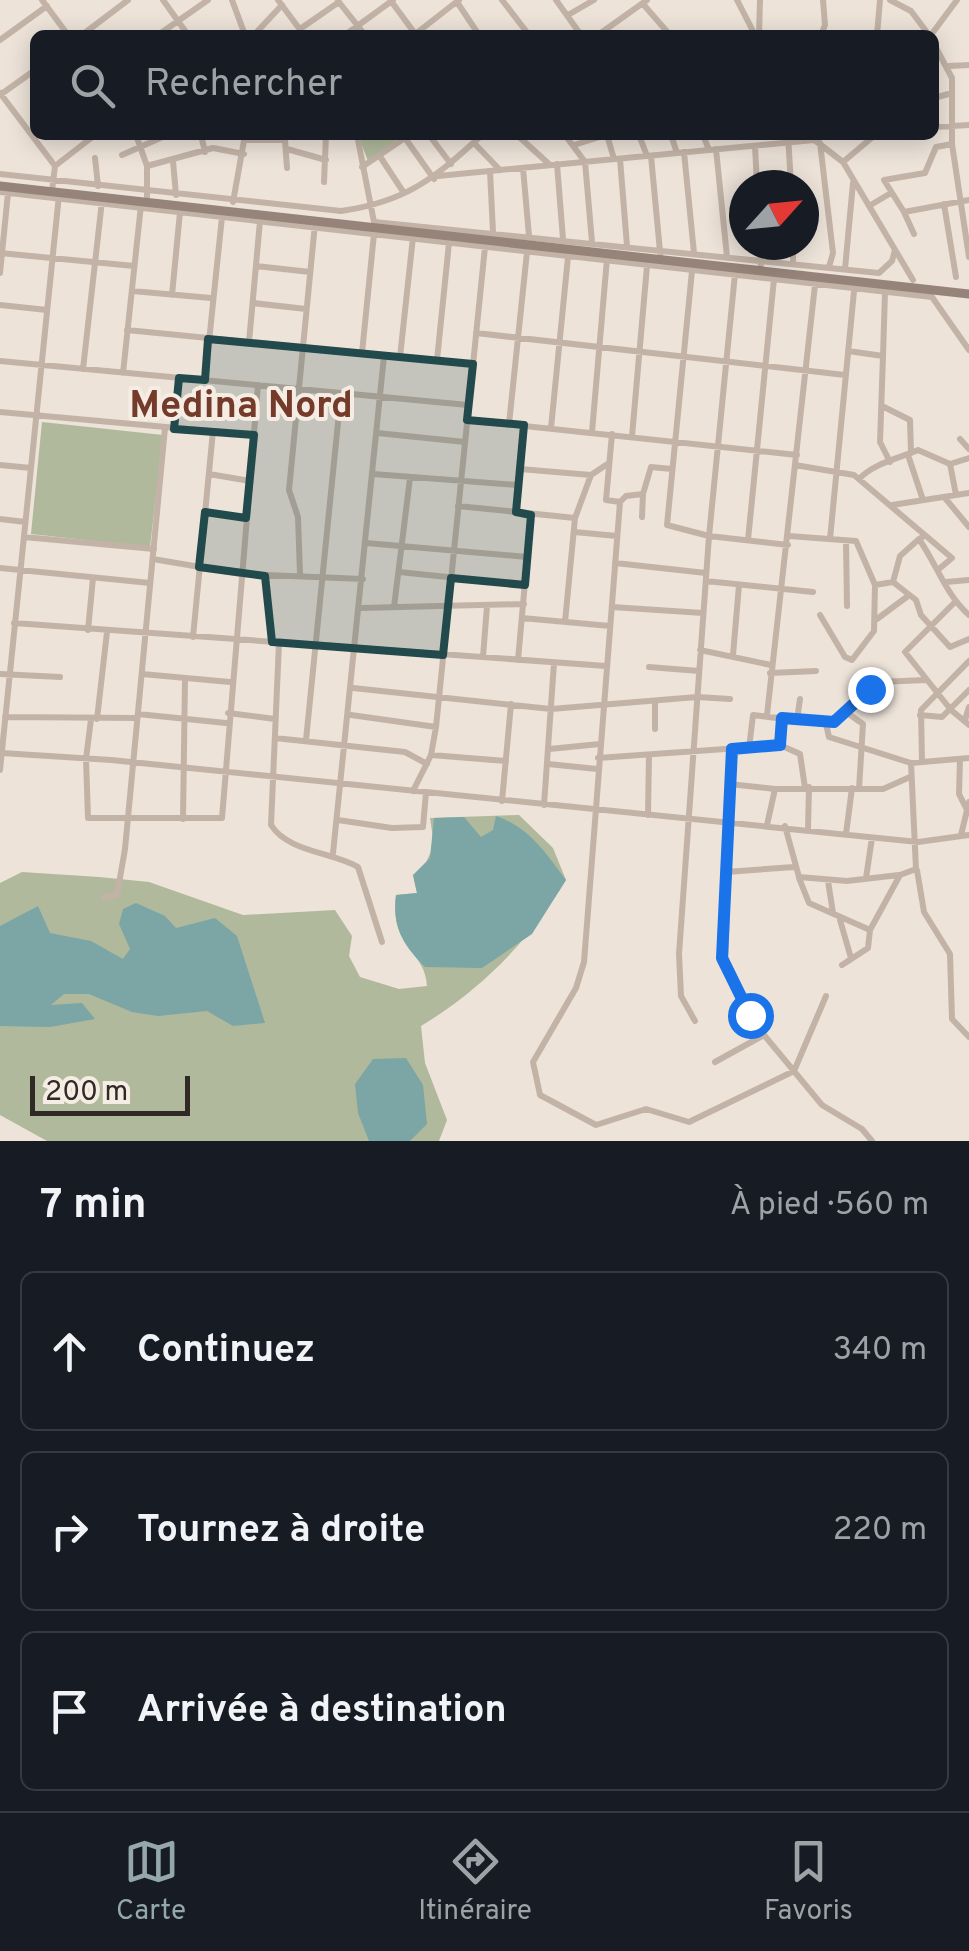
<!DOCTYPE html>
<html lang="fr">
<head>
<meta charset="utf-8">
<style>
  body { margin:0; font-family:Overpass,sans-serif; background:#20242c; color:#f1f3f6 }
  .compass { position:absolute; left:729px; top:170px; width:90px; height:90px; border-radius:50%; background:#171b24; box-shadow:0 5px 25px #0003; rotate:63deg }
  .scale { position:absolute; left:30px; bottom:25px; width:160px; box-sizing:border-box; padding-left:10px; border:5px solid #312926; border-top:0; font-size:28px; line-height:35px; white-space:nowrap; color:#312926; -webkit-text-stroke:8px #f5ede4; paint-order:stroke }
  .stop { position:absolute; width:30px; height:30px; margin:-22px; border:8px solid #1a73e8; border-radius:50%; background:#fff }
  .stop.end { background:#1a73e8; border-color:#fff; box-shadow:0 2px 10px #0008 }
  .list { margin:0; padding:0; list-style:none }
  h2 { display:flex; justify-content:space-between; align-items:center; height:130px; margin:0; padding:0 40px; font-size:42px }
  h2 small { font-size:32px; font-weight:400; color:#9ea1a6 }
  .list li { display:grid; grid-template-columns:65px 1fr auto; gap:30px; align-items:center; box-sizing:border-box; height:160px; margin:0 20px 20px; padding:0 20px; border:2px solid #363941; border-radius:15px }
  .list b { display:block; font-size:38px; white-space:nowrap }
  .list em { font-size:32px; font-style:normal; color:#9ea1a6 }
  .icon { flex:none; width:55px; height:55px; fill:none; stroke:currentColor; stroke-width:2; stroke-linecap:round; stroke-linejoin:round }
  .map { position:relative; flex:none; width:969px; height:1141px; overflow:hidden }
  .search { position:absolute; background:#171b24; box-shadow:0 5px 25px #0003; left:30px; right:30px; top:30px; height:110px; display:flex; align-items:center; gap:25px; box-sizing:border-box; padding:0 35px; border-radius:15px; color:#9ea1a6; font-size:38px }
  .sheet { height:670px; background:#171b24 }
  nav { display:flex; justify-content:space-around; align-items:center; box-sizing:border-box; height:140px; border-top:2px solid #363941; background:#171b24; font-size:28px; color:#9ea1a6 }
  nav a { display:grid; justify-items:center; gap:5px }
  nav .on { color:#94a7aa }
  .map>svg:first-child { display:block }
  .green { fill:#b0b99b }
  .water { fill:#7ca5a6 }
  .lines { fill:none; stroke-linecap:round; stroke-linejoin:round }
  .street { stroke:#c3b3a7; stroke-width:6 }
  .secondary { stroke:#968379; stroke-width:9 }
  .route { stroke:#1a73e8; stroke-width:12 }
  .marked { fill:#224a4c; fill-opacity:0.2; stroke:#224a4c; stroke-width:8; stroke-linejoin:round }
  .labels { text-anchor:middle; stroke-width:8; stroke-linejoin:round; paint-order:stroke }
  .district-label { font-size:38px; font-weight:bold; fill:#743b2a; stroke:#f5ede4 }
</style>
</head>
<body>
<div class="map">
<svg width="969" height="1141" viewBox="0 0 969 1141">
  <rect width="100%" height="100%" fill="#ede3d9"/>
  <path class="green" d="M 358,135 L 397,135 L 399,138 L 368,161 Z
    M 42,422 L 163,435 L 150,547 L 31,534 Z
    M 519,815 L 553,848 L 566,880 C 530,940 481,990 421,1026 L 425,1063 L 447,1120 L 439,1141 L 47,1141 L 0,1115 L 0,883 L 22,872 L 99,877 L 149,882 L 243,915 L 335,910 L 352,936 L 349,956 L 360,977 L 399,989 L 427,986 C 425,949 389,948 396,895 L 417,893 L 413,875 L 422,871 L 434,845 L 430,818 Z"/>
  <path class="water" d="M 496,816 C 529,827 546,853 566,880 L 532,934 L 482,968 L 425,967 C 403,945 392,927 396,895 L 417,893 L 413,875 L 430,858 L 434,818 L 464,817 L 481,837 L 493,830 Z
    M 136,903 L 165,916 L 176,928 L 215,918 L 237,936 L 265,1023 L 233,1026 L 207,1011 L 158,1016 L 132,1012 L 89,994 L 64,994 L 51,1005 L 82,1003 L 95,1019 L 50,1027 L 0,1026 L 0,926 L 38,906 L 50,933 L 91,941 L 123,959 L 130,949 L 119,924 L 123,909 Z
    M 406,1058 L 423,1085 L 427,1124 L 410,1141 L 369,1141 L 358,1113 L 355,1084 L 373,1059 Z"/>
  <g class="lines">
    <path class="street" d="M 42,0 L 68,35
      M 163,0 L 188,35
      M 232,0 L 245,35
      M 278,0 L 304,35
      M 502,0 L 529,35
      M 556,0 L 581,35
      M 737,0 L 755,35
      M 890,0 L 911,11 L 929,35
      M 338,1 L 365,35
      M 391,1 L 416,35
      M 457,2 L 479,35
      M 643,4 L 670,35
      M 568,15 L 594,0
      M 300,29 L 339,2
      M 82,35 L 128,0
      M 158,35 L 208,0
      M 254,35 L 282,5
      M 345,35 L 393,0
      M 414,35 L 459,0
      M 598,35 L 647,0
      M 759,35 L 760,0
      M 821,35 L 825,25 L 823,0
      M 877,35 L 880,0
      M 931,35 L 957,0
      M 0,40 L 47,6
      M 934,44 L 952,78 L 952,144 L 969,257
      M 949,66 L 969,65
      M 0,93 L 55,166 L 52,191
      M 0,95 L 35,70
      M 934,98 L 952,93
      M 934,127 L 969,125
      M 136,135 L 147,166 L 147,202
      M 201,135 L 205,152
      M 357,135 L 374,222
      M 429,135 L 451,164
      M 517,135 L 549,164
      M 565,135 L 585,162 L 592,242
      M 607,135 L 614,159
      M 639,135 L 647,156
      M 671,135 L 677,153
      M 703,135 L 709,150
      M 788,135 L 791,185
      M 808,135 L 843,162 L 875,135
      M 405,138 L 434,179
      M 246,140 L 285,140 L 287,168
      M 474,143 L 500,170
      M 820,143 L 833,253 L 829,267
      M 574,145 L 606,135
      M 755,146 L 757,185
      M 287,149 L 326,160
      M 716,149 L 727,257
      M 684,152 L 694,253
      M 122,155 L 167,135
      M 379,155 L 404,193
      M 651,156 L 661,262
      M 95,158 L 98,186
      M 620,159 L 627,246
      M 173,161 L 176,195
      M 843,162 L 913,280
      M 557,164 L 563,239
      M 55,166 L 95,135
      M 147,166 L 213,148 L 244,154
      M 362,167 L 409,135
      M 523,168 L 529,236
      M 490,171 L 493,232
      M 0,174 L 341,211 C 406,202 435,178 482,135
      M 438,176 L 814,140
      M 324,182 L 326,135
      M 0,192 L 932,297
      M 233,202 L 245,135
      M 944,204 L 956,277
      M 869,206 L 891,193
      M 904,212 L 884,180 L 925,173 L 936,147 L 952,144
      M 374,222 L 879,273 L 892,261 L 895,250
      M 914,234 L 904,212 L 969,200
      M 760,245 L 761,272
      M 793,245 L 793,264
      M 0,253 L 134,266
      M 256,266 L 310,272
      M 845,269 L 853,183
      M 692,271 L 667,525 L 709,536 L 788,545
      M 0,273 L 8,193
      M 132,291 L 211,298
      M 172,295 L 180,212
      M 932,297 L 969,350
      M 253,303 L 306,309
      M 0,305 L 47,310
      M 127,330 L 473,364
      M 476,333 L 845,375
      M 249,342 L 260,221
      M 848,351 L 883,356 L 880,442 L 890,462
      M 362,353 L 374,234
      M 883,356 L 885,292
      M 400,357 L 413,237
      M 437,360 L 449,243
      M 0,361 L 468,405
      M 83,369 L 102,201
      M 123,373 L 141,205
      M 205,380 L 222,217
      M 884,407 L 910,420 L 911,453
      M 0,412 L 254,435
      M 467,420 L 797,455
      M 509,424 L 527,252
      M 551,428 L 568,257
      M 174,429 L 179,378
      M 592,432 L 607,259
      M 377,433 L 465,442
      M 612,434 L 606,500 L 620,502 L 626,496 L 643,494 L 651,467 L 672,469
      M 632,436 L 647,266
      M 960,439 L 969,449
      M 909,458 L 923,500
      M 0,465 L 31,468
      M 795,465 L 854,475 L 952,558 L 939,569
      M 520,469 L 591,475 L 609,463
      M 209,474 L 250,481
      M 373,474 L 518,485 L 524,425
      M 859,479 C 874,463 900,458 918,450 L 950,464
      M 956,495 L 950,464 L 969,458
      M 945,498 L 969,527
      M 620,502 L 584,962 L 576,988 L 533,1062 L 540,1095 L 596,1125 L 646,1109 L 689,1122 L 794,1071 L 826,996
      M 892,505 L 969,493
      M 458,506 L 575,518
      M 205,512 L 246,518
      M 642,517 L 643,494
      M 0,519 L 25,522
      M 574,532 L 617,536
      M 789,536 L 856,541 L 875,585 L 893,582
      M 924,536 L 919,539 C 937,565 946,595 969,615
      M 24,537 L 154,549
      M 830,539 L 855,281
      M 748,540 L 774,279
      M 846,541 L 847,606
      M 366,543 L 527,557
      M 153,559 L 241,574 L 363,579
      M 615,563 L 706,573
      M 0,568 L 150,583
      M 399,572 L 525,585
      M 300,574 L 298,517 L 289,490 L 315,224
      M 265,576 L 272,642
      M 706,581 L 813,592
      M 893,582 L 916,600 L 921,615 L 950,647 L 969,639
      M 893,582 L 900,556 L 919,539
      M 946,582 L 969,580
      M 954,603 L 905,652 L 951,710 L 969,725
      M 394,607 L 410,478
      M 612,607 L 703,613
      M 360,608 L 524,604
      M 820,615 L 845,657 L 852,660 L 874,631 L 875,585
      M 522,618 L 610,626
      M 877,619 L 908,596
      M 565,622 L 575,518 L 591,475
      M 14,623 L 606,666
      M 88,630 L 93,578
      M 193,637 L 213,431
      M 279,643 L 271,825 C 288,852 332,852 358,867 L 382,942
      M 700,650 L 771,665
      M 733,655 L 739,585
      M 483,657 L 487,606
      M 518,660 L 531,515
      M 649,667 L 699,671
      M 770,673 L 816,671
      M 0,674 L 60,677
      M 142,674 L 230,682
      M 353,688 L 551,709 L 697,697 L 730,699
      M 655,702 L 655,729
      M 846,712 L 863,724 L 859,789
      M 228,713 L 275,719
      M 138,714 L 226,723
      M 351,715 L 436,727
      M 767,715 L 815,285
      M 920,715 L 942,717 L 969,690
      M 5,717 L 137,718
      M 91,719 L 86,759 L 88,818 L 222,818 L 258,385
      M 97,719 L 107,632
      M 797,720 L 800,699
      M 965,720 L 969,707
      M 826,724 L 829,737 L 911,763 L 969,758
      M 275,738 L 405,752 L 427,764
      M 306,740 L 341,393
      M 780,745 L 782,718
      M 749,748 L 753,715 L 826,724 L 837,720 L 879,682 L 926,680
      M 549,749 L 600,744
      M 731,749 L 725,969 L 764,1035 L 822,1105 L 862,1129 L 872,1141
      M 2,753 L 111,760 L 918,842 L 969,835
      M 431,755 L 506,761
      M 598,758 L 780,745 L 800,754 L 805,788
      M 960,759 L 959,794 L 967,810
      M 922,762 L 921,710 L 969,661
      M 548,764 L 597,769
      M 0,770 L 59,195
      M 729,784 L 775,789 L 883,789 L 910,777
      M 413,791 L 431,755 L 436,727 L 485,247
      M 502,801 L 511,704
      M 544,805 L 554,663
      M 648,815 L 649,755
      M 183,819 L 185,679
      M 338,820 L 392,828 L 423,827 L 426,792
      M 767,825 L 775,789
      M 785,826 L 799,877 L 847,881 L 899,875
      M 808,829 L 809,787
      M 846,834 L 852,788
      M 961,835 L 969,802
      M 333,853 L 384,356
      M 917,870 L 924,912 L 950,954 L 952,1019 L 969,1037
      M 726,872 L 794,867
      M 799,878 L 809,903 L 870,930
      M 866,878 L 872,838
      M 828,881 L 833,913
      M 104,897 L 117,895 L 125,849 L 165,428
      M 840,920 L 851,958
      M 842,965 L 868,948 L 870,930 L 900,875 L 916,869 L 911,763
      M 695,1021 L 681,996 L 679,954 L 709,536 L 735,274
      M 715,1062 L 764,1035"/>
    <path class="secondary" d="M 0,186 L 969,294"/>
  </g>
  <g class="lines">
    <path class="route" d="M 750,1015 L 722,958 L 732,749 L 780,745 L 782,718 L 834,722 L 870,689"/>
  </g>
  <path class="marked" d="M 208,339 L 473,364 L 467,420 L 524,425 L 516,512 L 531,515 L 525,585 L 451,578 L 443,655 L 272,642 L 265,576 L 199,567 L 205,512 L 246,518 L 254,435 L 174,429 L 179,378 L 205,380 Z"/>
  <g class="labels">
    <g class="district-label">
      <text x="241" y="417">Medina Nord</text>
    </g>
  </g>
</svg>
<svg class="compass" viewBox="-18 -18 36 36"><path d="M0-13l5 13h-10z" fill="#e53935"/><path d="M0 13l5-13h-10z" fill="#9ea1a6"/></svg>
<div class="scale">200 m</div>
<div class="stop" style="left:750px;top:1015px"></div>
<div class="stop end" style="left:870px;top:689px"></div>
<div class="search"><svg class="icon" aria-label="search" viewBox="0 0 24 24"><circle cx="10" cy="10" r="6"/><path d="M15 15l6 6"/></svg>Rechercher</div>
</div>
<section class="sheet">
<h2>7 min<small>À pied · 560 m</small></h2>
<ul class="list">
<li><svg class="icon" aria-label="ahead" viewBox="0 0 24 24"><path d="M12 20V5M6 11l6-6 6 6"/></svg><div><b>Continuez</b></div><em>340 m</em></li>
<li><svg class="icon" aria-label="right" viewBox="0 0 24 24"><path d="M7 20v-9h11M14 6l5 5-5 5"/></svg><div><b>Tournez à droite</b></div><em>220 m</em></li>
<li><svg class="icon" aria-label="arrive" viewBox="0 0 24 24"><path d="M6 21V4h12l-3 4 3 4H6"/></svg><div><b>Arrivée à destination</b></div></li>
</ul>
</section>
<nav>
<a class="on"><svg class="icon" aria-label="map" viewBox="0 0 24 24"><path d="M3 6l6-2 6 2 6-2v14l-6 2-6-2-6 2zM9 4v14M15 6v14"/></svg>Carte</a>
<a><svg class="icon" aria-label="directions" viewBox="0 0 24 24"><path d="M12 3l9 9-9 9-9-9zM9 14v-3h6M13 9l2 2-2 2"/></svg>Itinéraire</a>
<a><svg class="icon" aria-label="saved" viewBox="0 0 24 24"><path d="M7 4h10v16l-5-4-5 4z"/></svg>Favoris</a>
</nav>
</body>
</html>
